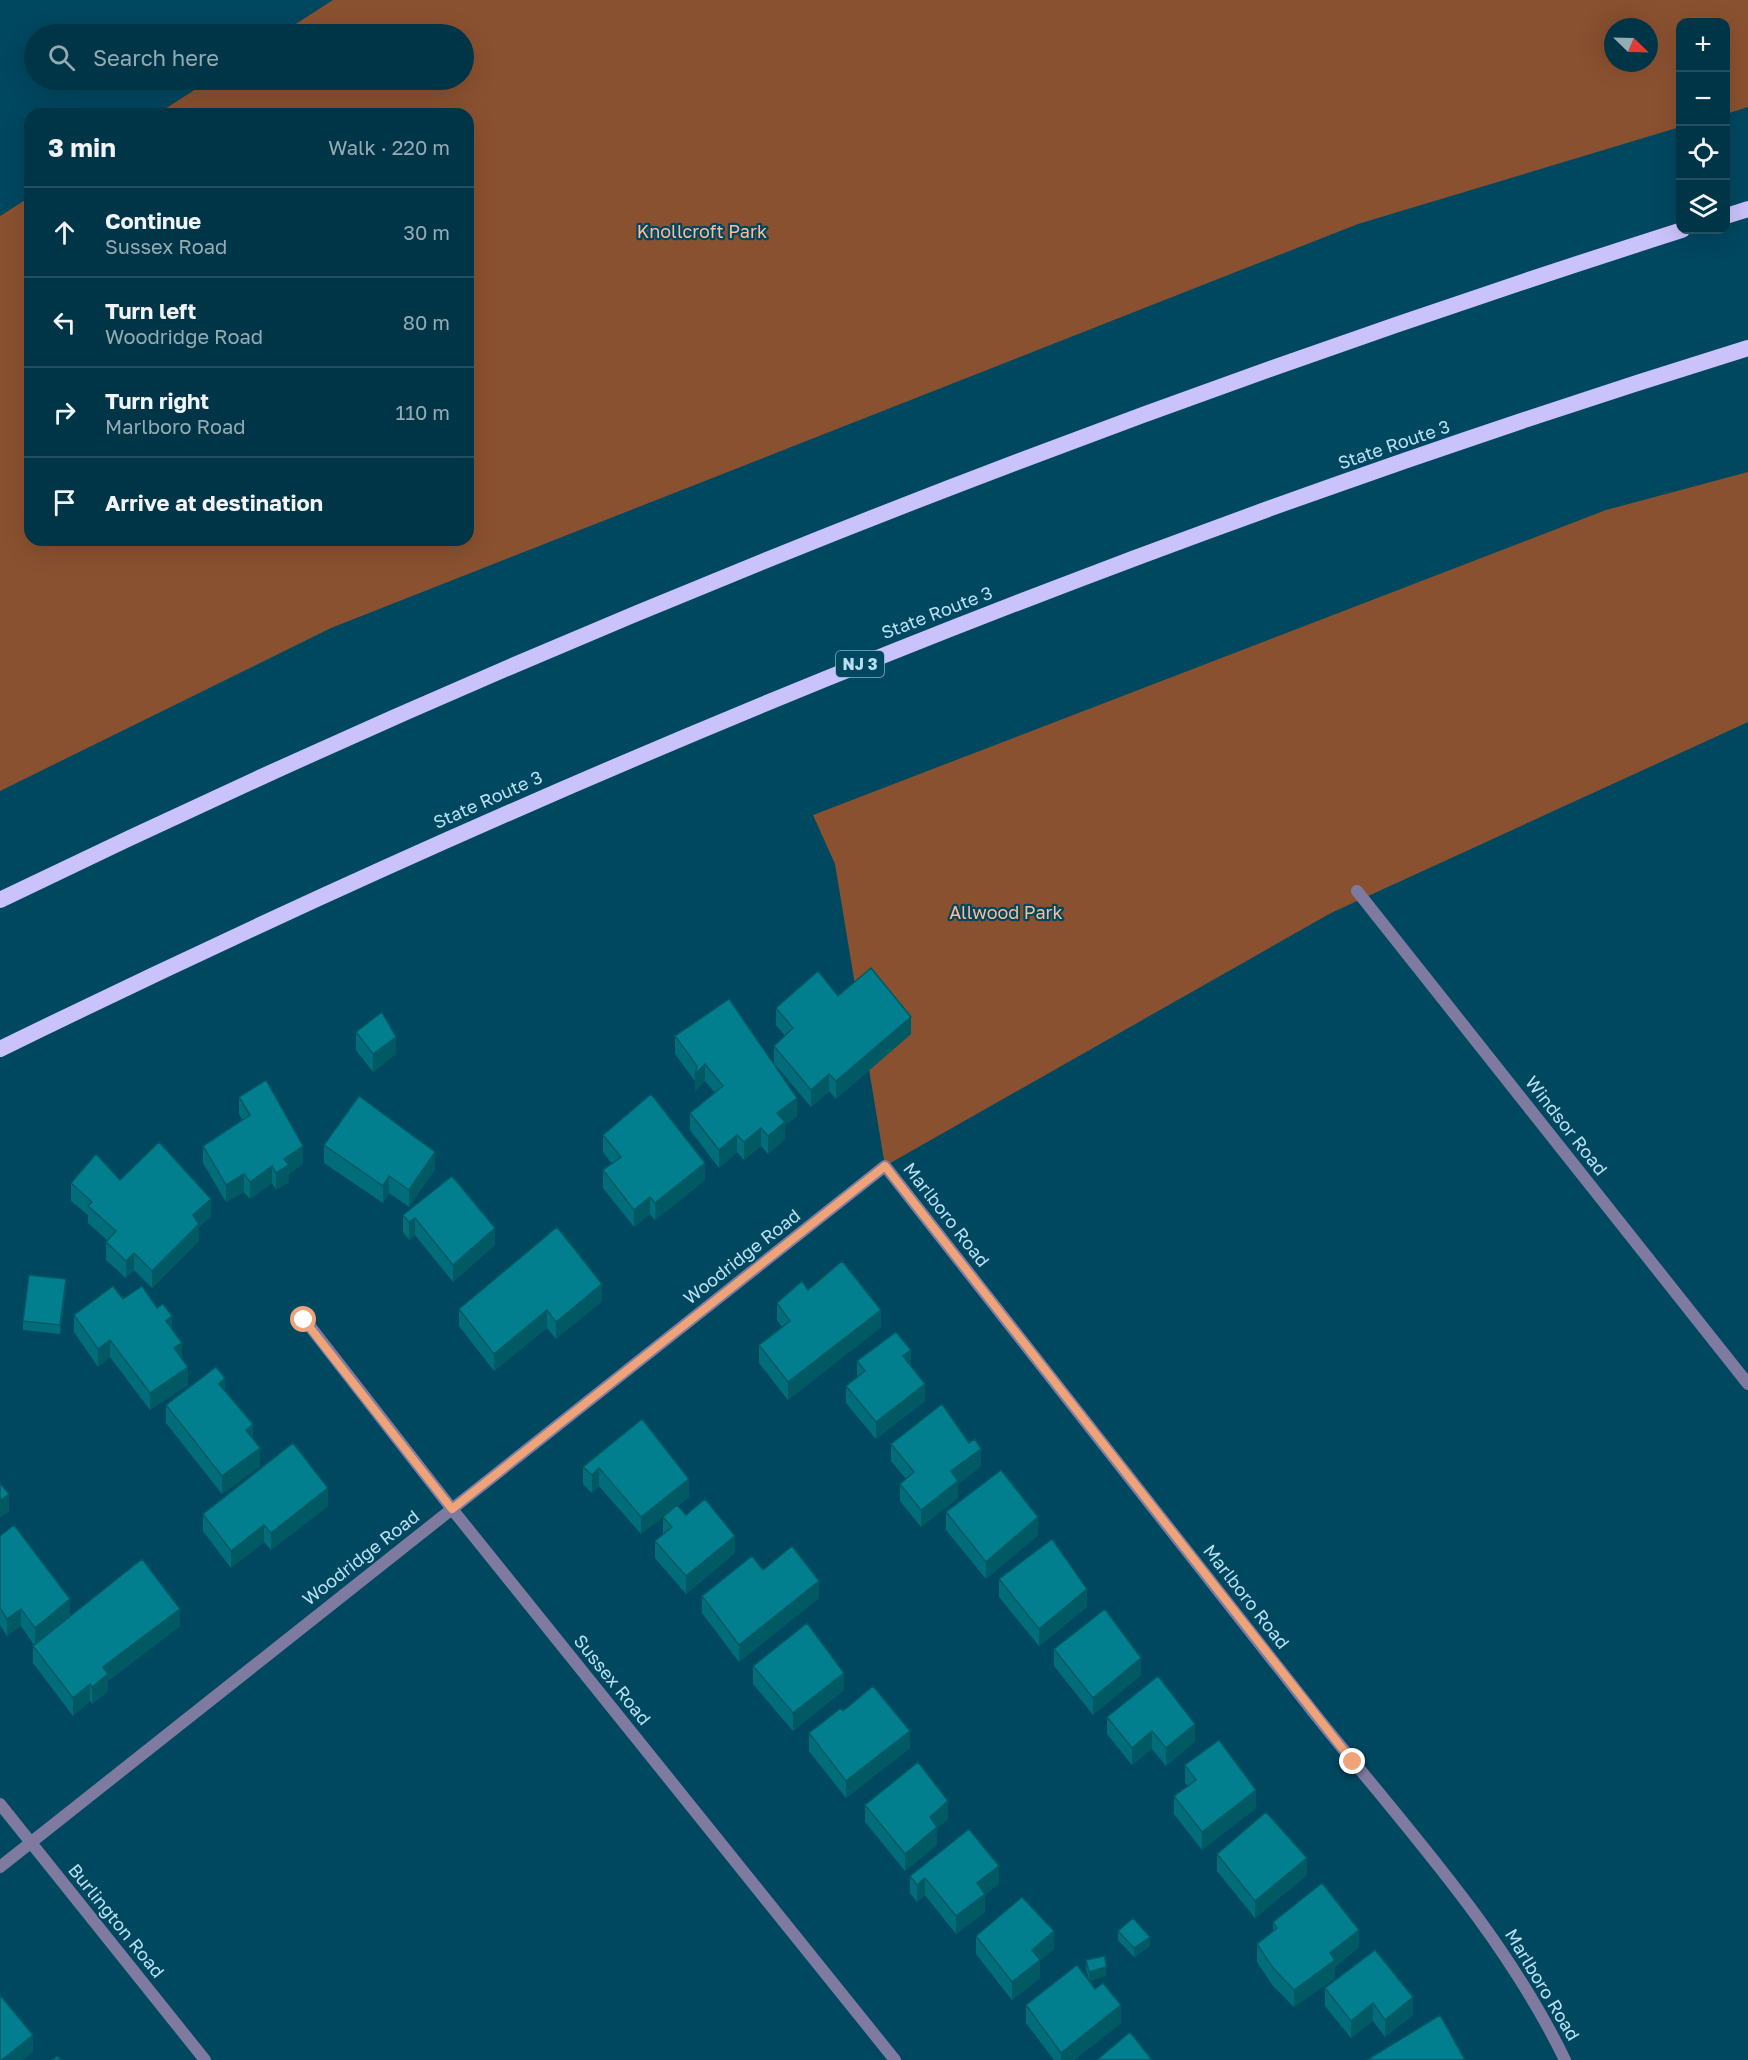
<!DOCTYPE html>
<html lang="en">
<head>
<meta charset="utf-8">
<style>
  body { margin:0; font-family:"Golos Text",sans-serif; background:#0a3d4f; color:#f1f3f6 }
  .controls { position:absolute; right:18px; top:18px; display:grid; overflow:hidden; border-radius:12px; box-shadow:0 6px 24px #0002 }
  .controls button { width:54px; height:54px; display:grid; place-items:center; padding:0; border:0; border-bottom:2px solid #225060; background:#003548; color:#f1f3f6; font:30px sans-serif }
  .compass { position:absolute; left:1604px; top:18px; width:54px; height:54px; border-radius:50%; background:#003548; box-shadow:0 6px 24px #0002; rotate:113deg }
  .stop { position:absolute; width:18px; height:18px; margin:-14px; border:4px solid #efa378; border-radius:50%; background:#fff }
  .stop.end { background:#efa378; border-color:#fff; box-shadow:0 2px 6px #0008 }
  .list { margin:0; padding:0; list-style:none }
  h2 { display:flex; justify-content:space-between; align-items:center; height:78px; margin:0; padding:0 24px; font-size:26px }
  h2 small { font-size:20px; font-weight:400; color:#95abb4 }
  .list li { display:grid; grid-template-columns:39px 1fr auto; gap:18px; align-items:center; box-sizing:border-box; height:90px; padding:0 24px; border-top:2px solid #225060 }
  .list b { display:block; font-size:22px; white-space:nowrap }
  .list p { margin:0; font-size:20px; white-space:nowrap; color:#95abb4 }
  .list em { font-size:20px; font-style:normal; color:#95abb4 }
  .icon { flex:none; width:33px; height:33px; fill:none; stroke:currentColor; stroke-width:2; stroke-linecap:round; stroke-linejoin:round }
  .map { position:relative; flex:none; width:1748px; height:2060px; overflow:hidden }
  .search { position:absolute; background:#003548; box-shadow:0 6px 24px #0002; left:24px; top:24px; width:450px; height:66px; display:flex; align-items:center; gap:15px; box-sizing:border-box; padding:0 21px; border-radius:33px; color:#95abb4; font-size:22px }
  .panel { position:absolute; background:#003548; box-shadow:0 6px 24px #0002; left:24px; top:108px; width:450px; height:438px; border-radius:18px }
  .map>svg:first-child { display:block }
  .green { fill:#8a5130; fill-rule:evenodd }
  .lines { fill:none; stroke-linecap:round; stroke-linejoin:round }
  .minor { stroke:#7f7ba0; stroke-width:12 }
  .trunk { stroke:#cac2fa; stroke-width:16 }
  .wall { fill:#026d7a }
  .shaded-wall { fill:#015963 }
  .building { fill:#027f8e; stroke:#015963; stroke-width:1.5 }
  .route { stroke:#efa378; stroke-width:8 }
  .labels { text-anchor:middle; stroke-width:4.5; stroke-linejoin:round; paint-order:stroke }
  .shield { fill:#004760; stroke:#82b2c7; stroke-width:1.5 }
  .shield-label { font-size:16px; font-weight:bold; fill:#bae0f3 }
  .park-label { font-size:18px; fill:#febb96; stroke:#004760 }
  .street-label { font-size:18px; fill:#bae0f3; stroke:#004760 }
</style>
</head>
<body>
<div class="map">
<svg width="1748" height="2060" viewBox="0 0 1748 2060">
  <rect width="100%" height="100%" fill="#004760"/>
  <path class="green" d="M 333,0 L 1748,0 L 1748,107 L 1726,114 L 1726,22 L 1680,22 L 1680,127 L 1358,224 L 331,628 L 0,791 L 0,216 L 30,197 L 30,540 L 468,540 L 468,114 L 157,114 L 210,80 L 464,80 L 464,34 L 280,34 ZM 1613,27 L 1649,27 L 1649,63 L 1613,63 Z
    M 1748,472 L 1748,722 L 1331,913 L 885,1166 L 835,864 L 813,815 L 1606,510 Z"/>
  <g class="lines">
    <path class="minor" d="M 1357,891 L 1748,1384
      M 305,1320 L 452,1509 L 895,2060
      M 0,1804 L 205,2060
      M 0,1867 L 885,1166 C 1028,1349 1171,1531 1314,1713 C 1403,1825 1502,1930 1565,2060"/>
    <path class="trunk" d="M 1726,216 L 1748,209
      M 0,900 C 544,636 1106,414 1682,230
      M 0,1049 C 564,773 1148,534 1748,348"/>
  </g>
  <path class="wall" d="M 838,996 L 911,1034 L 836,1099 L 829,1091 L 811,1107 L 774,1063 L 774,1046 L 785,1036 L 776,1025 L 776,1008 Z
    M 356,1032 L 396,1054 L 373,1072 L 356,1050 Z
    M 675,1036 L 797,1116 L 785,1125 L 785,1139 L 768,1154 L 761,1146 L 744,1160 L 737,1152 L 719,1168 L 690,1130 L 690,1113 L 715,1093 L 705,1081 L 695,1091 L 695,1081 L 675,1054 Z
    M 239,1097 L 303,1164 L 289,1174 L 289,1182 L 276,1190 L 272,1183 L 250,1199 L 244,1192 L 226,1202 L 203,1163 L 203,1146 L 242,1120 L 239,1114 Z
    M 603,1135 L 705,1180 L 655,1220 L 650,1214 L 634,1227 L 603,1188 L 603,1170 L 612,1164 L 603,1152 Z
    M 324,1145 L 435,1169 L 409,1207 L 389,1193 L 383,1203 L 324,1163 Z
    M 120,1180 L 211,1216 L 199,1227 L 199,1241 L 152,1288 L 134,1270 L 126,1278 L 106,1260 L 106,1242 L 108,1241 L 88,1223 L 88,1215 L 71,1201 L 71,1183 Z
    M 403,1215 L 495,1228 L 495,1245 L 453,1282 L 415,1235 L 409,1240 L 403,1232 Z
    M 66,1288 L 60,1334 L 23,1330 L 23,1321 Z
    M 808,1290 L 881,1327 L 788,1400 L 759,1363 L 759,1345 L 782,1327 L 777,1320 L 777,1303 Z
    M 123,1299 L 157,1308 L 172,1329 L 182,1360 L 188,1385 L 150,1410 L 110,1357 L 98,1367 L 74,1332 L 74,1315 Z
    M 602,1301 L 556,1339 L 547,1328 L 494,1371 L 459,1326 L 459,1309 Z
    M 857,1361 L 911,1366 L 925,1401 L 876,1439 L 846,1403 L 846,1386 L 857,1378 Z
    M 225,1391 L 253,1440 L 260,1466 L 222,1494 L 166,1423 L 166,1405 Z
    M 642,1419 L 689,1497 L 678,1506 L 686,1515 L 735,1553 L 686,1594 L 655,1558 L 655,1541 L 663,1534 L 663,1517 L 641,1534 L 599,1486 L 592,1493 L 583,1484 L 583,1467 Z
    M 891,1444 L 981,1466 L 958,1484 L 958,1498 L 921,1527 L 900,1501 L 900,1484 L 906,1479 L 891,1461 Z
    M 328,1506 L 271,1550 L 264,1542 L 231,1568 L 203,1531 L 203,1514 Z
    M 946,1512 L 1038,1535 L 986,1579 L 946,1530 Z
    M 0,1536 L 70,1616 L 180,1626 L 108,1681 L 108,1691 L 92,1704 L 90,1701 L 73,1716 L 33,1663 L 33,1646 L 34,1645 L 21,1626 L 7,1636 L 0,1625 Z
    M 763,1570 L 819,1598 L 739,1662 L 702,1613 L 702,1596 Z
    M 999,1579 L 1087,1607 L 1039,1646 L 999,1597 Z
    M 1054,1649 L 1141,1675 L 1093,1715 L 1054,1666 Z
    M 753,1666 L 844,1690 L 793,1731 L 753,1684 Z
    M 1107,1717 L 1195,1741 L 1166,1766 L 1152,1749 L 1132,1765 L 1107,1734 Z
    M 809,1733 L 910,1748 L 846,1798 L 809,1751 Z
    M 1185,1765 L 1256,1808 L 1202,1850 L 1174,1814 L 1174,1796 L 1188,1786 L 1185,1783 Z
    M 865,1805 L 948,1819 L 937,1828 L 937,1845 L 905,1871 L 865,1822 Z
    M 1217,1854 L 1307,1875 L 1255,1918 L 1217,1871 Z
    M 910,1876 L 999,1884 L 985,1894 L 985,1912 L 956,1934 L 925,1895 L 917,1902 L 910,1893 Z
    M 1273,1922 L 1359,1947 L 1335,1967 L 1335,1978 L 1294,2007 L 1273,1986 L 1257,1962 L 1257,1944 L 1273,1932 Z
    M 1118,1931 L 1150,1946 L 1134,1957 L 1118,1940 Z
    M 976,1936 L 1054,1949 L 1040,1960 L 1040,1978 L 1012,2000 L 976,1954 Z
    M 1086,1960 L 1106,1976 L 1089,1981 L 1121,2023 L 1074,2060 L 1054,2060 L 1026,2023 L 1026,2005 L 1089,1980 L 1086,1969 Z
    M 1325,1988 L 1413,2015 L 1385,2037 L 1373,2021 L 1351,2038 L 1325,2006 Z"/>
  <path class="shaded-wall" d="M 911,1017 L 911,1034 L 836,1099 L 836,1081 Z
    M 396,1037 L 396,1054 L 373,1072 L 373,1054 Z
    M 705,1064 L 705,1081 L 695,1091 L 695,1074 Z
    M 829,1074 L 829,1091 L 811,1107 L 811,1090 Z
    M 797,1098 L 797,1116 L 785,1125 L 785,1139 L 768,1154 L 768,1136 L 777,1113 Z
    M 761,1128 L 761,1146 L 744,1160 L 744,1142 Z
    M 737,1135 L 737,1152 L 719,1168 L 719,1150 Z
    M 303,1146 L 303,1164 L 289,1174 L 289,1182 L 276,1190 L 276,1173 L 284,1159 Z
    M 435,1152 L 435,1169 L 409,1207 L 409,1190 Z
    M 705,1163 L 705,1180 L 655,1220 L 655,1203 Z
    M 272,1166 L 272,1183 L 250,1199 L 250,1182 Z
    M 244,1174 L 244,1192 L 226,1202 L 226,1185 Z
    M 389,1176 L 389,1193 L 383,1203 L 383,1186 Z
    M 650,1197 L 650,1214 L 634,1227 L 634,1210 Z
    M 211,1199 L 211,1216 L 199,1227 L 199,1241 L 152,1288 L 152,1271 L 193,1215 Z
    M 415,1218 L 415,1235 L 409,1240 L 409,1222 Z
    M 495,1228 L 495,1245 L 453,1282 L 453,1265 Z
    M 134,1253 L 134,1270 L 126,1278 L 126,1261 Z
    M 66,1279 L 66,1288 L 60,1334 L 60,1325 Z
    M 602,1284 L 602,1301 L 556,1339 L 556,1322 Z
    M 547,1310 L 547,1328 L 494,1371 L 494,1354 Z
    M 881,1310 L 881,1327 L 788,1400 L 788,1382 Z
    M 172,1316 L 172,1334 L 166,1321 Z
    M 110,1340 L 110,1357 L 98,1367 L 98,1349 Z
    M 182,1343 L 182,1360 L 174,1348 Z
    M 911,1350 L 911,1367 L 903,1356 Z
    M 188,1367 L 188,1385 L 150,1410 L 150,1393 Z
    M 225,1378 L 225,1396 L 219,1384 Z
    M 925,1384 L 925,1401 L 876,1439 L 876,1422 Z
    M 253,1424 L 253,1441 L 246,1430 Z
    M 260,1448 L 260,1466 L 222,1494 L 222,1476 Z
    M 981,1449 L 981,1466 L 958,1484 L 958,1498 L 921,1527 L 921,1510 L 951,1471 Z
    M 599,1468 L 599,1486 L 592,1493 L 592,1475 Z
    M 689,1479 L 689,1497 L 641,1534 L 641,1517 Z
    M 328,1488 L 328,1506 L 271,1550 L 271,1533 Z
    M 9,1494 L 9,1512 L 0,1518 L 0,1501 Z
    M 1038,1517 L 1038,1535 L 986,1579 L 986,1562 Z
    M 264,1525 L 264,1542 L 231,1568 L 231,1551 Z
    M 735,1536 L 735,1553 L 686,1594 L 686,1576 Z
    M 819,1581 L 819,1598 L 739,1662 L 739,1645 Z
    M 1087,1589 L 1087,1607 L 1039,1646 L 1039,1629 Z
    M 70,1599 L 70,1617 L 35,1645 L 35,1628 Z
    M 21,1609 L 21,1626 L 7,1636 L 7,1619 Z
    M 180,1609 L 180,1626 L 108,1681 L 108,1691 L 92,1704 L 92,1687 L 103,1667 Z
    M 1141,1658 L 1141,1675 L 1093,1715 L 1093,1698 Z
    M 844,1673 L 844,1690 L 793,1731 L 793,1713 Z
    M 90,1684 L 90,1701 L 73,1716 L 73,1698 Z
    M 1195,1724 L 1195,1741 L 1166,1766 L 1166,1748 Z
    M 910,1731 L 910,1748 L 846,1798 L 846,1781 Z
    M 1152,1731 L 1152,1749 L 1132,1765 L 1132,1748 Z
    M 1256,1790 L 1256,1808 L 1202,1850 L 1202,1832 Z
    M 948,1801 L 948,1819 L 937,1828 L 937,1845 L 905,1871 L 905,1854 L 930,1817 Z
    M 1307,1858 L 1307,1875 L 1255,1918 L 1255,1901 Z
    M 999,1866 L 999,1884 L 985,1894 L 985,1912 L 956,1934 L 956,1916 L 977,1883 Z
    M 925,1878 L 925,1895 L 917,1902 L 917,1885 Z
    M 1359,1930 L 1359,1947 L 1335,1967 L 1335,1978 L 1294,2007 L 1294,1990 L 1330,1953 Z
    M 1054,1931 L 1054,1949 L 1037,1963 L 1040,1960 L 1040,1978 L 1012,2000 L 1012,1982 L 1032,1950 Z
    M 1150,1937 L 1150,1946 L 1134,1957 L 1134,1948 Z
    M 1106,1967 L 1106,1976 L 1089,1981 L 1089,1972 Z
    M 1413,1997 L 1413,2015 L 1385,2037 L 1385,2020 Z
    M 1373,2003 L 1373,2021 L 1351,2038 L 1351,2021 Z
    M 1121,2005 L 1121,2023 L 1074,2060 L 1061,2060 L 1061,2053 Z
    M 33,2035 L 33,2052 L 23,2060 L 2,2060 Z"/>
  <path class="building" d="M 871,968 L 911,1017 L 836,1081 L 829,1074 L 811,1090 L 774,1046 L 793,1028 L 776,1008 L 818,971 L 838,996 Z
    M 729,999 L 797,1098 L 777,1113 L 785,1122 L 768,1136 L 761,1128 L 744,1142 L 737,1135 L 719,1150 L 690,1113 L 723,1086 L 705,1064 L 695,1074 L 697,1066 L 675,1036 Z
    M 382,1012 L 396,1037 L 373,1054 L 356,1032 Z
    M 266,1080 L 303,1146 L 284,1159 L 289,1165 L 276,1173 L 272,1166 L 250,1182 L 244,1174 L 226,1185 L 203,1146 L 250,1115 L 239,1097 Z
    M 651,1094 L 705,1163 L 655,1203 L 650,1197 L 634,1210 L 603,1170 L 621,1157 L 603,1135 Z
    M 359,1096 L 435,1152 L 409,1190 L 389,1176 L 383,1186 L 324,1145 Z
    M 159,1142 L 211,1199 L 193,1215 L 199,1224 L 152,1271 L 134,1253 L 126,1261 L 106,1242 L 116,1231 L 88,1206 L 92,1202 L 71,1183 L 96,1154 L 120,1180 Z
    M 452,1176 L 495,1228 L 453,1265 L 415,1218 L 409,1222 L 403,1215 Z
    M 557,1227 L 602,1284 L 556,1322 L 547,1310 L 494,1354 L 459,1309 Z
    M 842,1261 L 881,1310 L 788,1382 L 759,1345 L 790,1321 L 777,1303 L 802,1281 L 808,1290 Z
    M 29,1275 L 66,1279 L 60,1325 L 23,1321 Z
    M 113,1286 L 123,1299 L 142,1286 L 157,1308 L 163,1304 L 172,1316 L 166,1321 L 182,1343 L 174,1348 L 188,1367 L 150,1393 L 110,1340 L 98,1349 L 74,1315 Z
    M 896,1332 L 911,1350 L 903,1356 L 925,1384 L 876,1422 L 846,1386 L 865,1371 L 857,1361 Z
    M 216,1367 L 225,1378 L 219,1384 L 253,1424 L 246,1430 L 260,1448 L 222,1476 L 166,1405 Z
    M 942,1404 L 969,1443 L 975,1439 L 981,1449 L 951,1471 L 958,1481 L 921,1510 L 900,1484 L 914,1472 L 891,1444 Z
    M 642,1419 L 689,1479 L 641,1517 L 599,1468 L 592,1475 L 583,1467 Z
    M 293,1443 L 328,1488 L 271,1533 L 264,1525 L 231,1551 L 203,1514 Z
    M 1001,1470 L 1038,1517 L 986,1562 L 946,1512 Z
    M 0,1483 L 9,1494 L 0,1501 Z
    M 705,1499 L 735,1536 L 686,1576 L 655,1541 L 672,1527 L 663,1517 L 677,1505 L 686,1515 Z
    M 14,1525 L 70,1599 L 35,1628 L 21,1609 L 7,1619 L 0,1608 L 0,1536 Z
    M 1052,1539 L 1087,1589 L 1039,1629 L 999,1579 Z
    M 792,1546 L 819,1581 L 739,1645 L 702,1596 L 752,1556 L 763,1570 Z
    M 142,1559 L 180,1609 L 103,1667 L 108,1674 L 92,1687 L 90,1684 L 73,1698 L 33,1646 Z
    M 1105,1609 L 1141,1658 L 1093,1698 L 1054,1649 Z
    M 807,1623 L 844,1673 L 793,1713 L 753,1666 Z
    M 1158,1676 L 1195,1724 L 1166,1748 L 1152,1731 L 1132,1748 L 1107,1717 Z
    M 873,1686 L 910,1731 L 846,1781 L 809,1733 L 841,1708 L 843,1711 Z
    M 1219,1740 L 1256,1790 L 1202,1832 L 1174,1796 L 1196,1780 L 1185,1765 Z
    M 918,1762 L 948,1801 L 930,1817 L 937,1827 L 905,1854 L 865,1805 Z
    M 1266,1812 L 1307,1858 L 1255,1901 L 1217,1854 Z
    M 969,1829 L 999,1866 L 977,1883 L 985,1894 L 956,1916 L 925,1878 L 917,1885 L 910,1876 Z
    M 1322,1883 L 1359,1930 L 1330,1953 L 1335,1960 L 1294,1990 L 1273,1968 L 1257,1944 L 1277,1928 L 1273,1922 Z
    M 1022,1897 L 1054,1931 L 1032,1950 L 1040,1960 L 1012,1982 L 976,1936 Z
    M 1133,1918 L 1150,1937 L 1134,1948 L 1118,1931 Z
    M 1375,1950 L 1413,1997 L 1385,2020 L 1373,2003 L 1351,2021 L 1325,1988 Z
    M 1105,1956 L 1106,1967 L 1089,1972 L 1086,1960 Z
    M 1077,1965 L 1095,1989 L 1103,1983 L 1121,2005 L 1061,2053 L 1026,2005 Z
    M 0,1995 L 33,2035 L 2,2060 L 0,2060 Z
    M 1440,2015 L 1465,2060 L 1367,2060 Z
    M 1130,2032 L 1152,2060 L 1097,2060 Z
    M 57,2056 L 61,2060 L 52,2060 Z"/>
  <g class="lines">
    <path class="route" d="M 304,1320 L 452,1509 L 885,1166 L 1353,1762"/>
  </g>
  <g class="labels">
    <rect class="shield" x="836" y="651" width="48" height="26" rx="4.5"/>
    <g class="shield-label">
      <text x="860" y="670">NJ 3</text>
    </g>
    <g class="park-label">
      <text x="702" y="238">Knollcroft Park</text>
      <text x="1006" y="919">Allwood Park</text>
    </g>
    <g class="street-label">
      <text transform="translate(1394 445) rotate(-19)" y="6">State Route 3</text>
      <text transform="translate(937 613) rotate(-21)" y="6">State Route 3</text>
      <text transform="translate(488 800) rotate(-24)" y="6">State Route 3</text>
      <text transform="translate(1566 1126) rotate(52)" y="6">Windsor Road</text>
      <text transform="translate(946 1215) rotate(52)" y="6">Marlboro Road</text>
      <text transform="translate(742 1257) rotate(-38)" y="6">Woodridge Road</text>
      <text transform="translate(361 1558) rotate(-38)" y="6">Woodridge Road</text>
      <text transform="translate(1246 1597) rotate(52)" y="6">Marlboro Road</text>
      <text transform="translate(612 1680) rotate(51)" y="6">Sussex Road</text>
      <text transform="translate(116 1921) rotate(51)" y="6">Burlington Road</text>
      <text transform="translate(1542 1985) rotate(59)" y="6">Marlboro Road</text>
    </g>
  </g>
</svg>
<div class="controls">
<button>+</button>
<button>−</button>
<button><svg class="icon" aria-label="locate" viewBox="0 0 24 24"><circle cx="12" cy="12" r="6"/><path d="M12 2v4M12 18v4M2 12h4M18 12h4"/></svg></button>
<button><svg class="icon" aria-label="layers" viewBox="0 0 24 24"><path d="M12 4l9 5-9 5-9-5zM3 14l9 5 9-5"/></svg></button>
</div>
<svg class="compass" viewBox="-18 -18 36 36"><path d="M0-13l5 13h-10z" fill="#e53935"/><path d="M0 13l5-13h-10z" fill="#95abb4"/></svg>
<div class="stop" style="left:304px;top:1320px"></div>
<div class="stop end" style="left:1353px;top:1762px"></div>
<div class="search"><svg class="icon" aria-label="search" viewBox="0 0 24 24"><circle cx="10" cy="10" r="6"/><path d="M15 15l6 6"/></svg>Search here</div>
<section class="panel">
<h2>3 min<small>Walk · 220 m</small></h2>
<ul class="list">
<li><svg class="icon" aria-label="ahead" viewBox="0 0 24 24"><path d="M12 20V5M6 11l6-6 6 6"/></svg><div><b>Continue</b><p>Sussex Road</p></div><em>30 m</em></li>
<li><svg class="icon" aria-label="left" viewBox="0 0 24 24"><path d="M17 20v-9H6M10 6l-5 5 5 5"/></svg><div><b>Turn left</b><p>Woodridge Road</p></div><em>80 m</em></li>
<li><svg class="icon" aria-label="right" viewBox="0 0 24 24"><path d="M7 20v-9h11M14 6l5 5-5 5"/></svg><div><b>Turn right</b><p>Marlboro Road</p></div><em>110 m</em></li>
<li><svg class="icon" aria-label="arrive" viewBox="0 0 24 24"><path d="M6 21V4h12l-3 4 3 4H6"/></svg><div><b>Arrive at destination</b></div></li>
</ul>
</section>
</div>
</body>
</html>
